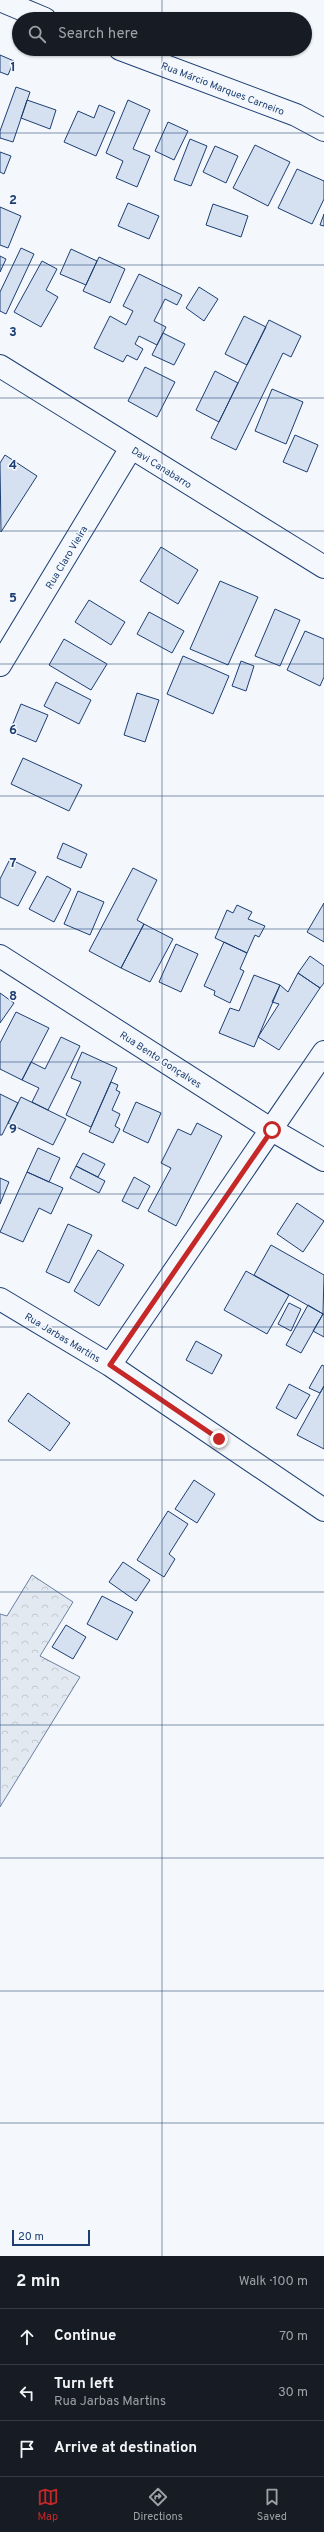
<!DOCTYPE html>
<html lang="en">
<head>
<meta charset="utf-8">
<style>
  body { margin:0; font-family:Overpass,sans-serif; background:#242831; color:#f1f3f6 }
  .scale { position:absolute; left:12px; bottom:10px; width:78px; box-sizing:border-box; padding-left:4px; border:2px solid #1d3f73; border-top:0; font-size:11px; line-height:14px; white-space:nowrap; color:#1d3f73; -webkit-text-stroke:3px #f4f7fb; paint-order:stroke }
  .stop { position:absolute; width:12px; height:12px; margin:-9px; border:3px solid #c62828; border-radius:50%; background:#fff }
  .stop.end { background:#c62828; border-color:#fff; box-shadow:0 1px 4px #0008 }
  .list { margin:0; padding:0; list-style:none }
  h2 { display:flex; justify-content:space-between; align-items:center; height:52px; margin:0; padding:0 16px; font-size:17px }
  h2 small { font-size:13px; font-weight:400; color:#9ea1a6 }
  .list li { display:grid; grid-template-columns:26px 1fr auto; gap:12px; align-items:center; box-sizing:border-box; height:56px; padding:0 16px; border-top:1px solid #363941 }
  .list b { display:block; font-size:15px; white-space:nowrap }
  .list p { margin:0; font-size:13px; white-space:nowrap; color:#9ea1a6 }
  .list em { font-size:13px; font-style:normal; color:#9ea1a6 }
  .icon { flex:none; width:22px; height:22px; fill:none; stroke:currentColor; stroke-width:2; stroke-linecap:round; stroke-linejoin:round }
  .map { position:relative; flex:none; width:324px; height:2256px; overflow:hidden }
  .search { position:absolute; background:#171b24; box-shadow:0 1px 3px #0004; left:12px; right:12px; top:12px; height:44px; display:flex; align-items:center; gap:10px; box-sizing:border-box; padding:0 14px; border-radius:22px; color:#9ea1a6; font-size:15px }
  .sheet { height:220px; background:#171b24 }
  nav { display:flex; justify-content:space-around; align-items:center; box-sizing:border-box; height:56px; border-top:1px solid #363941; background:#171b24; font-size:11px; color:#9ea1a6 }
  nav a { display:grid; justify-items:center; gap:2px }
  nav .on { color:#c62828 }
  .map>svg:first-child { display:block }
  .forest { fill:url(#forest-crowns); stroke:#687fa3 }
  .building { fill:#d5e0f0; stroke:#1d3f73 }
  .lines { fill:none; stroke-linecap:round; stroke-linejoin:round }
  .street-casing { stroke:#1d3f73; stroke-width:24 }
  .street { stroke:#f4f7fb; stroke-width:22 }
  .route { stroke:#c62828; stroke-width:5 }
  .grid { fill:none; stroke:#1d3f73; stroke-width:1; stroke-opacity:0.55 }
  .labels { text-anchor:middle; stroke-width:3; stroke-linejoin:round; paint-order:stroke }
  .street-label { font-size:10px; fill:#1d3f73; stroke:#f4f7fb }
  .grid-label { font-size:13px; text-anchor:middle; font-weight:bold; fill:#1d3f73; stroke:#f4f7fb; stroke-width:3; stroke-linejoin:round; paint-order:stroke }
</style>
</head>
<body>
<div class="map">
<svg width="324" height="2256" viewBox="0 0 324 2256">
  <defs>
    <pattern id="forest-crowns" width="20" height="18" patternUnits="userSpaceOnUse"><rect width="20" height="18" fill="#e3e9f0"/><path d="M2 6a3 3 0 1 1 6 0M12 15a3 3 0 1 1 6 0" fill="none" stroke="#c2c9d1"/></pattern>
  </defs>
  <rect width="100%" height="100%" fill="#f4f7fb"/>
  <path class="forest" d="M 32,1575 L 73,1602 L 40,1656 L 80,1677 L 0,1807 L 0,1614 L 7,1616 Z"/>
  <path class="building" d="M 0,55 L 14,61 L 8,75 L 0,72 Z
    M 16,87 L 30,92 L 13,142 L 0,138 L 0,131 Z
    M 27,100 L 56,110 L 50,129 L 21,118 Z
    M 128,100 L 150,110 L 133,149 L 150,156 L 137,187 L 116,178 L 123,161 L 106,153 Z
    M 99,105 L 115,112 L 96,156 L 64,142 L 78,111 L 94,118 Z
    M 168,122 L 188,131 L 174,160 L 155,151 Z
    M 190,139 L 207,146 L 191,186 L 174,180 Z
    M 255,145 L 290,162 L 268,206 L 233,188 Z
    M 215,146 L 238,156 L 226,183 L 203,172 Z
    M 0,152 L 11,156 L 4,174 L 0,172 Z
    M 297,169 L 324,181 L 324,199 L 312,224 L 278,208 Z
    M 128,203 L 159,216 L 149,239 L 118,226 Z
    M 213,204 L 248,216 L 241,237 L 206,225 Z
    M 0,207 L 21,216 L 8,248 L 0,245 Z
    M 324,214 L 324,226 L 320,225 Z
    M 21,248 L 34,254 L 6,314 L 0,311 L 0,292 Z
    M 71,249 L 97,261 L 86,285 L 60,274 Z
    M 0,256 L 6,259 L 0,272 Z
    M 99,257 L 125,269 L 110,303 L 83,291 Z
    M 42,261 L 57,269 L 46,290 L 58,297 L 41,327 L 14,312 Z
    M 139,274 L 182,295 L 177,305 L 165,299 L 154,321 L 166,327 L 157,345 L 139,336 L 135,344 L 143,349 L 137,360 L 127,355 L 123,362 L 94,348 L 110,316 L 126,325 L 133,311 L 123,306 Z
    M 199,287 L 218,299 L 204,321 L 186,308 Z
    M 244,316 L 266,327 L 247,365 L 225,354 Z
    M 269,320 L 301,336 L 291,357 L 283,353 L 236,450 L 211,438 Z
    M 163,333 L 185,344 L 174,365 L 152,355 Z
    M 145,367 L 175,382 L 157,417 L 128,401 Z
    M 215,371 L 238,383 L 219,422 L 196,410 Z
    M 272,389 L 303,402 L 286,444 L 255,431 Z
    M 295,435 L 318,445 L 307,472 L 283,462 Z
    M 5,455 L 37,476 L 1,532 L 0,463 Z
    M 161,547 L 198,570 L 178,604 L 140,581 Z
    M 220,581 L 258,597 L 228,665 L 190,649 Z
    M 89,600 L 125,622 L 111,645 L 75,622 Z
    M 275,609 L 300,620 L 280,666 L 255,656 Z
    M 149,612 L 184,631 L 172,653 L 137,634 Z
    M 305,631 L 324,639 L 324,677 L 320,686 L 287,670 Z
    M 64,639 L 107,664 L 91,690 L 49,665 Z
    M 183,656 L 229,676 L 213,714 L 167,694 Z
    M 241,661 L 254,666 L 246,691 L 232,686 Z
    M 56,682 L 91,700 L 79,724 L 44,706 Z
    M 137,693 L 159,700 L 145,742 L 124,735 Z
    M 21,704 L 48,715 L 36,742 L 10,731 Z
    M 23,758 L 82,785 L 69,811 L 11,784 Z
    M 63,843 L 87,854 L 81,868 L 57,858 Z
    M 10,859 L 36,872 L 18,906 L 0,897 L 0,879 Z
    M 133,868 L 157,880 L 137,920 L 144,924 L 121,968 L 89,951 Z
    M 47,876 L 71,889 L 54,922 L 29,909 Z
    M 78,891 L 104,902 L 90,935 L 64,924 Z
    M 324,903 L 324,942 L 307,932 Z
    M 237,905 L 252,912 L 248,919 L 265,926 L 259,937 L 255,935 L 247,953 L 215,938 L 227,910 L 233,913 Z
    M 144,924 L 173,939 L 150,982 L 121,968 Z
    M 224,942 L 247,953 L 240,969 L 244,971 L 230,1003 L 214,995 L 215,991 L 204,986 Z
    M 176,944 L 198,954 L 181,992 L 159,982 Z
    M 310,956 L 324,966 L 324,983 L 320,988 L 298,973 Z
    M 298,973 L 320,988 L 279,1050 L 258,1037 L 279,1004 L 272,1002 L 280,985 L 288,992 Z
    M 254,975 L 280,985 L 254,1047 L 219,1033 L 230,1008 L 239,1011 Z
    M 0,993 L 14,1003 L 0,1023 Z
    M 16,1012 L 49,1028 L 22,1080 L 0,1069 L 0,1043 Z
    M 61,1037 L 80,1046 L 48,1110 L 32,1102 L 39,1088 L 22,1080 L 31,1062 L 45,1069 Z
    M 82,1052 L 117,1068 L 91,1127 L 66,1115 L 81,1082 L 71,1078 Z
    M 111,1082 L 118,1085 L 116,1090 L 120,1092 L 112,1110 L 120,1114 L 115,1126 L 120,1129 L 113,1143 L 89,1132 Z
    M 0,1094 L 18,1103 L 2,1135 L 0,1135 Z
    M 21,1097 L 66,1119 L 53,1145 L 8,1123 Z
    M 136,1102 L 161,1113 L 148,1143 L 123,1131 Z
    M 197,1123 L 222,1136 L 176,1226 L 148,1211 L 171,1168 L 161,1163 L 178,1129 L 191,1135 Z
    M 38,1148 L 60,1158 L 49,1182 L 27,1172 Z
    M 83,1153 L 105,1164 L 98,1177 L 76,1166 Z
    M 76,1166 L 105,1181 L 99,1193 L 70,1178 Z
    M 27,1172 L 63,1188 L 51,1214 L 39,1208 L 23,1242 L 0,1232 Z
    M 134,1177 L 150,1186 L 138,1209 L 122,1201 Z
    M 0,1178 L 9,1182 L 0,1204 Z
    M 297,1203 L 324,1221 L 303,1252 L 277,1234 Z
    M 68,1224 L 92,1235 L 69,1283 L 46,1272 Z
    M 271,1245 L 324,1275 L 323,1314 L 254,1275 Z
    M 98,1250 L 124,1265 L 99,1306 L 74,1291 Z
    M 246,1271 L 289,1295 L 267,1334 L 224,1310 Z
    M 289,1303 L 301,1309 L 291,1331 L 278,1324 Z
    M 308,1305 L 323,1314 L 301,1353 L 286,1345 Z
    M 323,1314 L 324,1314 L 324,1337 L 313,1331 Z
    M 196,1341 L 222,1355 L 212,1374 L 186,1360 Z
    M 322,1365 L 324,1366 L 324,1386 L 320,1393 L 309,1388 Z
    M 289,1384 L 310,1395 L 296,1419 L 276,1408 Z
    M 324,1386 L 324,1449 L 297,1435 Z
    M 28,1393 L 70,1423 L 50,1451 L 8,1421 Z
    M 194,1480 L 215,1494 L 197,1523 L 175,1509 Z
    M 168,1511 L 188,1524 L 169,1554 L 175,1559 L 164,1577 L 137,1560 Z
    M 123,1562 L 150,1580 L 136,1601 L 109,1582 Z
    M 102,1596 L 133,1612 L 117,1640 L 87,1624 Z
    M 66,1625 L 86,1637 L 73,1659 L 52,1647 Z"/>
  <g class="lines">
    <defs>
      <path id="street" d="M 0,0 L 45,19
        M 120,49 L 296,115 L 324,130
        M 0,366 L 324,567
        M 0,665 L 131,448
        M 0,956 L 272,1130 L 324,1160
        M 0,1299 L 110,1365 L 324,1510
        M 110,1365 L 324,1052"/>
    </defs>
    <use href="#street" class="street-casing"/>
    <use href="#street" class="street"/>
  </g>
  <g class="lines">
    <path class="route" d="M 219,1439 L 110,1365 L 272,1130"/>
  </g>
  <path class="grid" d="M 162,0 L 162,19M 162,49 L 162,2256M 0,133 L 324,133M 0,265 L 324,265M 0,398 L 324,398M 0,531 L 324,531M 0,664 L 324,664M 0,796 L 324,796M 0,929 L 324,929M 0,1062 L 324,1062M 0,1194 L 324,1194M 0,1327 L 324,1327M 0,1460 L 324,1460M 0,1592 L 324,1592M 0,1725 L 324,1725M 0,1858 L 324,1858M 0,1991 L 324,1991M 0,2123 L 324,2123"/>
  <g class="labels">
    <g class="street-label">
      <text transform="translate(223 88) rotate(21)" y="4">Rua Márcio Marques Carneiro</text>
      <text transform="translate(162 467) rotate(32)" y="4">Davi Canabarro</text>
      <text transform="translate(66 557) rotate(-59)" y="4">Rua Claro Vieira</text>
      <text transform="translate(161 1059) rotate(33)" y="4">Rua Bento Gonçalves</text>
      <text transform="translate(63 1337) rotate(31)" y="4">Rua Jarbas Martins</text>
    </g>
  </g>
  <g class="grid-label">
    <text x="13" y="71">1</text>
    <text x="13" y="204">2</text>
    <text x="13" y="336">3</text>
    <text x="13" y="469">4</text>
    <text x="13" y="602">5</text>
    <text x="13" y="734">6</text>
    <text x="13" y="867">7</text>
    <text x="13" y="1000">8</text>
    <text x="13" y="1133">9</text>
  </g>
</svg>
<div class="scale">20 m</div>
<div class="stop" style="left:272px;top:1130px"></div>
<div class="stop end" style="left:219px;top:1439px"></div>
<div class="search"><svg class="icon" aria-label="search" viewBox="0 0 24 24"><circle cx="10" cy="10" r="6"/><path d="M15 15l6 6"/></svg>Search here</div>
</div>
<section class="sheet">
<h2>2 min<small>Walk · 100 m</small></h2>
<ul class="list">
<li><svg class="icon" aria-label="ahead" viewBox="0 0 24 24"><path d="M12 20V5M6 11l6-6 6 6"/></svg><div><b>Continue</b></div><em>70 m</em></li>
<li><svg class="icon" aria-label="left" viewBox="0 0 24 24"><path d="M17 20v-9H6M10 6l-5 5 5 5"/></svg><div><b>Turn left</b><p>Rua Jarbas Martins</p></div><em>30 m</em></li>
<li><svg class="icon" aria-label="arrive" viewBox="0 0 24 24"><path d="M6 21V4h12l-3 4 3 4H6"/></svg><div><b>Arrive at destination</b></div></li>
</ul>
</section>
<nav>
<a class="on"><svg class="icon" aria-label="map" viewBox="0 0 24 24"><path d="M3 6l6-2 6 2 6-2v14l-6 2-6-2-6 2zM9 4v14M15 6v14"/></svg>Map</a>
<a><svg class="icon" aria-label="directions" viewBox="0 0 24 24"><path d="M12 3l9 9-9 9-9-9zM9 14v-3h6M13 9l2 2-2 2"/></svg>Directions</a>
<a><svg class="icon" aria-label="saved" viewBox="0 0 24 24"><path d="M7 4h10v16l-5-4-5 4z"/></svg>Saved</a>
</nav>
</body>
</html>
